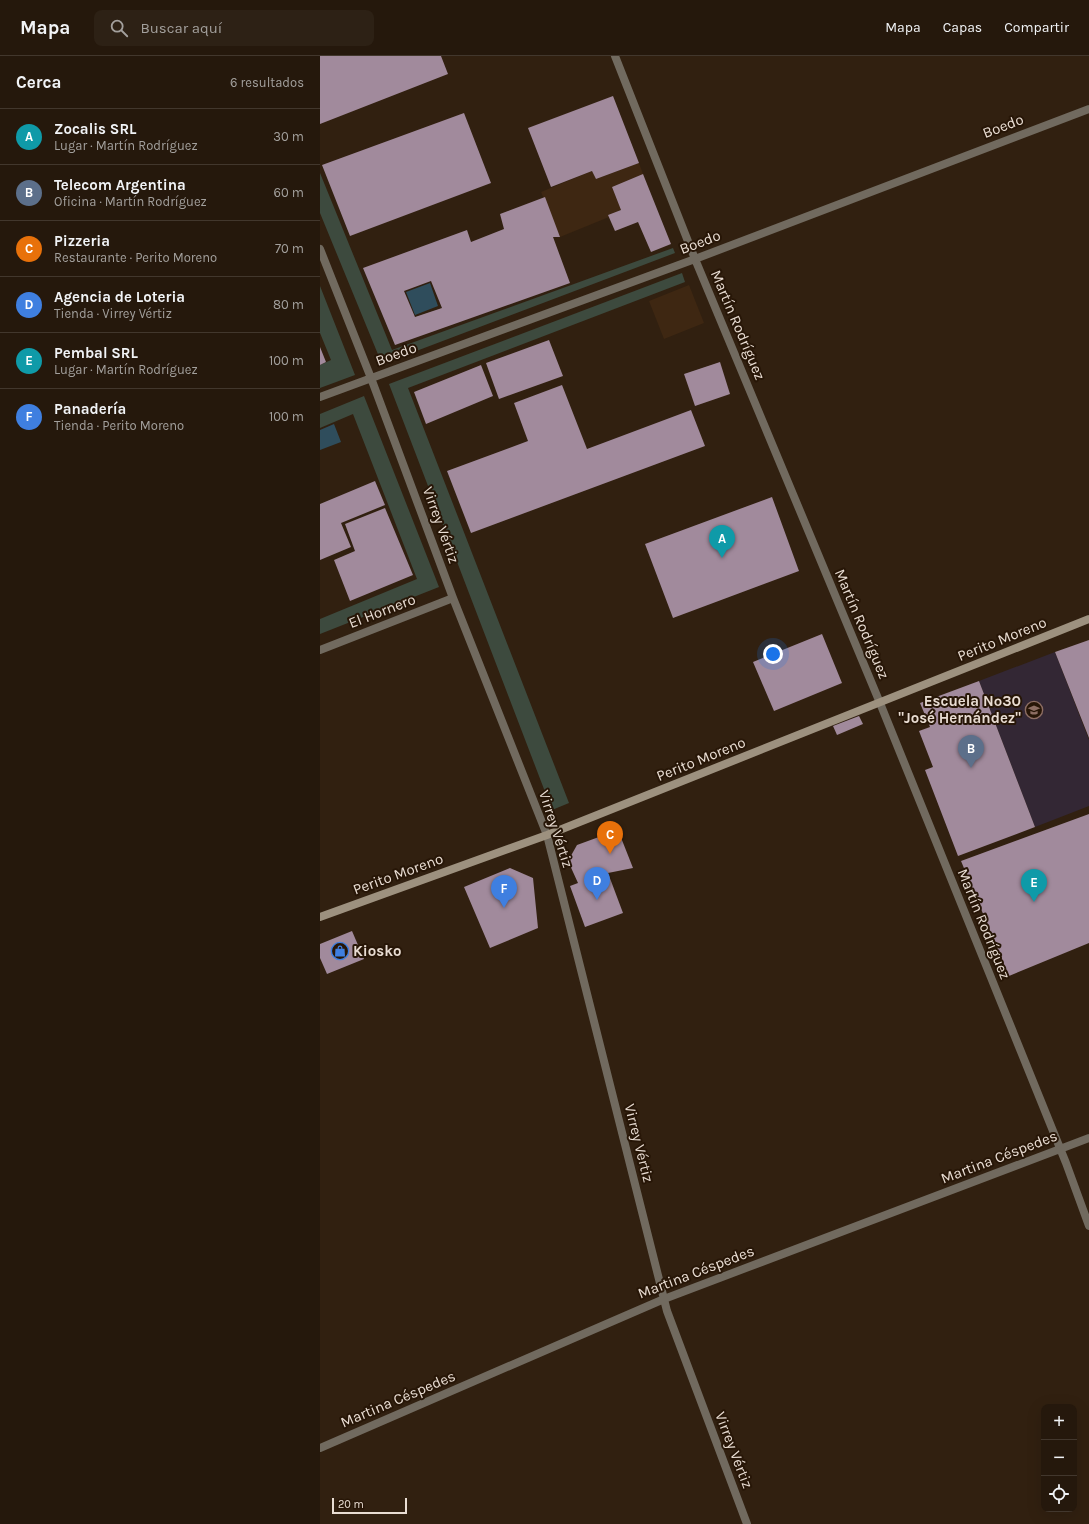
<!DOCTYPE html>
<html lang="es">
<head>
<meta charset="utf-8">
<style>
  body { margin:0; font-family:Karla,sans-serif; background:#2d2115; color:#f1f3f6 }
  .controls { position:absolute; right:12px; bottom:12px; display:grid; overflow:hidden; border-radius:8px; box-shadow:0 4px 16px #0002 }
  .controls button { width:36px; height:36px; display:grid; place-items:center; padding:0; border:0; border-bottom:1px solid #42372d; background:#25180c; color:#f1f3f6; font:20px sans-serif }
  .scale { position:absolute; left:12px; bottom:10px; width:75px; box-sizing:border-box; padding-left:4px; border:2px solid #e9ddd3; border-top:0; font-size:11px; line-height:14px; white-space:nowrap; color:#e9ddd3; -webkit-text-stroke:3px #271607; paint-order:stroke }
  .you { position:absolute; left:453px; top:598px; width:14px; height:14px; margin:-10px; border:3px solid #fff; border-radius:50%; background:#1a73e8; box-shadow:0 0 0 6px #1a73e833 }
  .badge { display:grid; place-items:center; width:26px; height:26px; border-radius:50%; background:#ea580c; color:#fff; font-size:13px; font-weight:700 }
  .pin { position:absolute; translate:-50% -33px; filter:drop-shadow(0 1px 2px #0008) }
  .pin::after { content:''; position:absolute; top:21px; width:14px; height:12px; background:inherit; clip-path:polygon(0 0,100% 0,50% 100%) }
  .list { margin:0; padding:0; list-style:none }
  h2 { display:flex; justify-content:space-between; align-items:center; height:52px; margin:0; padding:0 16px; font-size:17px }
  h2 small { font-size:13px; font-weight:400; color:#a3a09d }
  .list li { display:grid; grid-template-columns:26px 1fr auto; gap:12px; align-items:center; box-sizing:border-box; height:56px; padding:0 16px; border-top:1px solid #42372d }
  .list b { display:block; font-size:15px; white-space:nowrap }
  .list p { margin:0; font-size:13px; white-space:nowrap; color:#a3a09d }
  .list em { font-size:13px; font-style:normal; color:#a3a09d }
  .icon { flex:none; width:22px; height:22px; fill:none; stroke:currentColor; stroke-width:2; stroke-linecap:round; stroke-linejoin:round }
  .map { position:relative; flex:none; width:769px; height:1468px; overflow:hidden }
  header { display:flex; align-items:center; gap:24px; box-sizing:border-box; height:56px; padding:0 20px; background:#25180c; border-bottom:1px solid #42372d }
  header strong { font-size:19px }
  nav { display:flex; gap:22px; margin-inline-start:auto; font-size:14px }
  .search { width:280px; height:36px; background:#2d2115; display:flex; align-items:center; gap:10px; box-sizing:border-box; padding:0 14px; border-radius:8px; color:#a3a09d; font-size:15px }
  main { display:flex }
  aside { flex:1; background:#25180c }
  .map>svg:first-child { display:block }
  .built { fill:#3e2712 }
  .education { fill:#332734 }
  .green { fill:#3d4a3e }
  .water { fill:#2f4d5c }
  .building { fill:#a18a9c; fill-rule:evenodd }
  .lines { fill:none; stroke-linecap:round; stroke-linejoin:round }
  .street { stroke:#716a5f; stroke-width:8 }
  .secondary { stroke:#9d917f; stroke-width:8 }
  .labels { text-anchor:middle; stroke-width:4; stroke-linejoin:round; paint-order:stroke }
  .street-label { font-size:15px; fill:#e9ddd3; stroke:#271607 }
  .poi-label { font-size:15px; font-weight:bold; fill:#e9ddd3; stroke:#271607; text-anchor:end }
</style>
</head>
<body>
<header>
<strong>Mapa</strong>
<div class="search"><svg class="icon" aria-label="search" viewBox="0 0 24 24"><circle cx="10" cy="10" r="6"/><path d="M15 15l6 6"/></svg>Buscar aquí</div>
<nav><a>Mapa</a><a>Capas</a><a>Compartir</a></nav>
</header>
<main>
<aside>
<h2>Cerca<small>6 resultados</small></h2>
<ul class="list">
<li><span class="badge" style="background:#0f9aa8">A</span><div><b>Zocalis SRL</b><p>Lugar · Martín Rodríguez</p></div><em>30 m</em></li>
<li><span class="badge" style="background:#5c6f8a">B</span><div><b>Telecom Argentina</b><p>Oficina · Martín Rodríguez</p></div><em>60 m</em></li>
<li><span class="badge" style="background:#e8710a">C</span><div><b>Pizzeria</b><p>Restaurante · Perito Moreno</p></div><em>70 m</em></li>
<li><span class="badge" style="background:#3f7fe0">D</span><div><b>Agencia de Loteria</b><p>Tienda · Virrey Vértiz</p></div><em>80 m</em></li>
<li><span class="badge" style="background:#0f9aa8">E</span><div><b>Pembal SRL</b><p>Lugar · Martín Rodríguez</p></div><em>100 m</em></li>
<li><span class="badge" style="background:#3f7fe0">F</span><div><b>Panadería</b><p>Tienda · Perito Moreno</p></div><em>100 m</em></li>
</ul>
</aside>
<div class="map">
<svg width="769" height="1468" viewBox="0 0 769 1468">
  <rect width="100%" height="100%" fill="#312010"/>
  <path class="built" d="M 319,107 L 323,118 L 292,131 L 301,154 L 288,159 L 289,161 L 240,181 L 221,136 L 272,115 L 276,123 Z
    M 369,229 L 384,267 L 344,283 L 329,245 Z"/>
  <path class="education" d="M 735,596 L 769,684 L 769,750 L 715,771 L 659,625 Z"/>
  <path class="green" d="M 0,117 L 72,294 L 353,192 L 355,197 L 62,308 L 0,157 Z
    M 362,217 L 365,226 L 88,332 L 249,747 L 232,754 L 69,328 Z
    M 0,230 L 35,319 L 0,332 L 0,309 L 11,304 L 0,277 Z
    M 44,340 L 119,531 L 0,578 L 0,563 L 97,523 L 33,358 L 0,372 L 0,358 Z"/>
  <path class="water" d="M 110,227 L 118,250 L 95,259 L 86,236 Z
    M 14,368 L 21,386 L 0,394 L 0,374 Z"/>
  <path class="building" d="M 0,0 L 121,0 L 128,18 L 0,68 Z
    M 293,40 L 319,107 L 276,123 L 272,115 L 231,131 L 208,72 Z
    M 144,57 L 171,127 L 30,180 L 2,109 Z
    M 323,118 L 351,188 L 331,196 L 318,166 L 295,175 L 288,159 L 301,154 L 292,131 Z
    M 225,141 L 240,181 L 233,181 L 250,227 L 75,289 L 43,212 L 147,174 L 151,186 L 184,173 L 180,158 ZM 111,225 L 122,252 L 95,261 L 84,235 Z
    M 229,284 L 243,320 L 179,343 L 166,307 Z
    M 0,291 L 6,306 L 0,309 Z
    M 400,306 L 410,338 L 375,350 L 364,318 Z
    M 161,309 L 173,340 L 106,368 L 94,336 Z
    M 242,329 L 267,393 L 371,354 L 385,390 L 151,477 L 127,415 L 208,385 L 194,347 Z
    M 55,425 L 65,449 L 21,467 L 31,491 L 0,504 L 0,448 Z
    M 452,441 L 479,515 L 353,562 L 325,488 Z
    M 65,452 L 93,519 L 30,545 L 14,504 L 35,495 L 25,468 Z
    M 502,578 L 522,627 L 454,655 L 433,606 Z
    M 769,584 L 769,682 L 735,596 Z
    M 659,625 L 715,771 L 638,800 L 605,714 L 613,711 L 599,675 L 610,671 L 600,647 Z
    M 539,660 L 543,668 L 517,679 L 513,670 Z
    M 769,758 L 769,887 L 689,920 L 641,805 Z
    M 298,774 L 313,812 L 288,817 L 303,857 L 265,871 L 250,830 L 258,827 L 248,805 L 257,789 Z
    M 190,812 L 213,822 L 218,872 L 170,892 L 144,831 Z
    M 32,875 L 44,903 L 7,918 L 0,902 L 0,888 Z"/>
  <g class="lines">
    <path class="street" d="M 295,0 L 375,203 L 560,647 L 746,1107 L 769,1170
      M 0,193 L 51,322 L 133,542 L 227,779 L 347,1255 L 427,1468
      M 0,341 L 375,203 L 769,53
      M 0,594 L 133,542
      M 0,1392 L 344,1243 L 769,1082"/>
    <path class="secondary" d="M 0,861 L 227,779 L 769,563"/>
  </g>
  <defs>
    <symbol id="school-ring" viewBox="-11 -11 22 22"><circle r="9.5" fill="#271607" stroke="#8d6e63" stroke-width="1.5"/><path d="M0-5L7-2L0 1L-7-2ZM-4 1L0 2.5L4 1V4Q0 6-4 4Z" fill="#8d6e63"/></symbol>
    <symbol id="shop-ring" viewBox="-11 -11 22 22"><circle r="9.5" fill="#271607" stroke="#3f7fe0" stroke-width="1.5"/><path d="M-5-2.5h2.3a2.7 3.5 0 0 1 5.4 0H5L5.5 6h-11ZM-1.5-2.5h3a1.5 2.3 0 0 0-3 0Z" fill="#3f7fe0"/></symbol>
  </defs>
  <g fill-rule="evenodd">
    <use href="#school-ring" x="704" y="644" width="20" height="20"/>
    <use href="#shop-ring" x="10" y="885" width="20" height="20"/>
  </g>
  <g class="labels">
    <g class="street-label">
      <text transform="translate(683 70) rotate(-21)" y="5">Boedo</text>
      <text transform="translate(380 186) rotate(-21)" y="5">Boedo</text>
      <text transform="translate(418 269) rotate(67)" y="5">Martín Rodríguez</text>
      <text transform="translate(76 298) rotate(-20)" y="5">Boedo</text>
      <text transform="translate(121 469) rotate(70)" y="5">Virrey Vértiz</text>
      <text transform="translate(62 555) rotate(-21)" y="5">El Hornero</text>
      <text transform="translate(542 568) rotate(67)" y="5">Martín Rodríguez</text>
      <text transform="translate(682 583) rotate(-22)" y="5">Perito Moreno</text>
      <text transform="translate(381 703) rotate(-22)" y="5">Perito Moreno</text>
      <text transform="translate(236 773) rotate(72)" y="5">Virrey Vértiz</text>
      <text transform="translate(78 818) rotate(-20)" y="5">Perito Moreno</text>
      <text transform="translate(664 868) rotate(68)" y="5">Martín Rodríguez</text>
      <text transform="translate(319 1087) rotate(76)" y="5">Virrey Vértiz</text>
      <text transform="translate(679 1101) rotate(-21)" y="5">Martina Céspedes</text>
      <text transform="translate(376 1216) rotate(-21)" y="5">Martina Céspedes</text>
      <text transform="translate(78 1343) rotate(-23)" y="5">Martina Céspedes</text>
      <text transform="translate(414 1394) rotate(69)" y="5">Virrey Vértiz</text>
    </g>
    <g class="poi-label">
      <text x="701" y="650">Escuela Nº30<tspan x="701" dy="17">"José Hernández"</tspan></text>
      <text x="33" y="900" text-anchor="start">Kiosko</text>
    </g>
  </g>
</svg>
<div class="controls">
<button>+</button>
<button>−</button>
<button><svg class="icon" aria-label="locate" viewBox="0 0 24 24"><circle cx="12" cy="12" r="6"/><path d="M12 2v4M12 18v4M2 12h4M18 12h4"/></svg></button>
</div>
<div class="scale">20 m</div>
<div class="you"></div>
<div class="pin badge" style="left:402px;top:502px;background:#0f9aa8">A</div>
<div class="pin badge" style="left:651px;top:712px;background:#5c6f8a">B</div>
<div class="pin badge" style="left:290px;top:798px;background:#e8710a">C</div>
<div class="pin badge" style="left:277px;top:844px;background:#3f7fe0">D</div>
<div class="pin badge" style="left:714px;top:846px;background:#0f9aa8">E</div>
<div class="pin badge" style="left:184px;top:852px;background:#3f7fe0">F</div>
</div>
</main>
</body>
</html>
